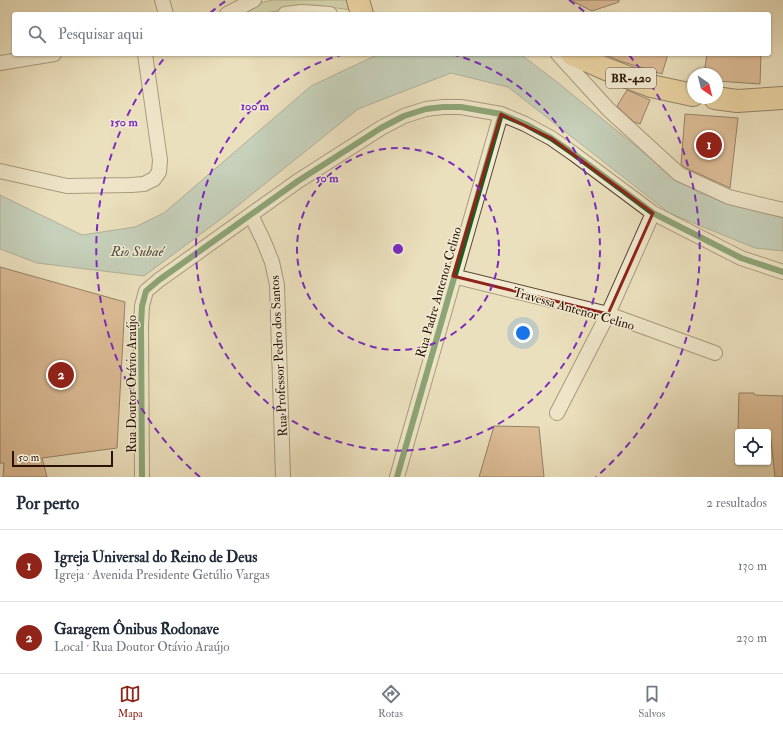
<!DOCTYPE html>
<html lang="pt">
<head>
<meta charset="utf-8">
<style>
  body { margin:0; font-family:"IM FELL Double Pica",serif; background:#f2f2f3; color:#1f2937 }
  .controls { position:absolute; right:12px; bottom:12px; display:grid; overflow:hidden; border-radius:4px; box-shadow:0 1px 3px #0004 }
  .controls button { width:36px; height:36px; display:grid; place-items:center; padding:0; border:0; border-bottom:1px solid #e0e1e3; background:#fff; color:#1f2937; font:20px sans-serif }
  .compass { position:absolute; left:687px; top:68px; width:36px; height:36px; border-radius:50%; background:#fff; box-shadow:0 1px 3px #0004; rotate:145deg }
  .scale { position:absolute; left:12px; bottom:10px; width:101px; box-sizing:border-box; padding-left:4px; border:2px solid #291203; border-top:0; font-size:11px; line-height:14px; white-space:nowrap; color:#291203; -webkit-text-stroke:3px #f2ebd4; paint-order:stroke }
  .you { position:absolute; left:523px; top:333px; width:14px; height:14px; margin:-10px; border:3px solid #fff; border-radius:50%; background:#1a73e8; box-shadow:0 0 0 6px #1a73e833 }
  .badge { display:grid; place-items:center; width:26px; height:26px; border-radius:50%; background:#8f2418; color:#fff; font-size:13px; font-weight:700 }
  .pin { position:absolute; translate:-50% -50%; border:2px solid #fff; box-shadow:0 1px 4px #0006 }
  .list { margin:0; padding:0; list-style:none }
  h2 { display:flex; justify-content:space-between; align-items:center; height:52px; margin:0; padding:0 16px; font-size:17px }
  h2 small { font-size:13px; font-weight:400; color:#747a83 }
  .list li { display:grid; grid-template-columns:26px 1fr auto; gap:12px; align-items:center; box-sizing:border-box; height:72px; padding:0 16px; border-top:1px solid #e0e1e3 }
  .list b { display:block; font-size:15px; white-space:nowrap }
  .list p { margin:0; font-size:13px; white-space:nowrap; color:#747a83 }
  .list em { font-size:13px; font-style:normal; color:#747a83 }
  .icon { flex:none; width:22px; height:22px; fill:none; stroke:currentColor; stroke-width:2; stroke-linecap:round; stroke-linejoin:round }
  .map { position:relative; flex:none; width:783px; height:477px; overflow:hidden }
  .search { position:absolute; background:#fff; box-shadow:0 1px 3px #0004; left:12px; right:12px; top:12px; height:44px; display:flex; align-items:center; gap:10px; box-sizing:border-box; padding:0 14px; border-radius:4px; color:#747a83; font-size:15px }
  .sheet { height:196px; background:#fff }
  nav { display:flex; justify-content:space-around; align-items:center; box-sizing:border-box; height:56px; border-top:1px solid #e0e1e3; background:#fff; font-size:11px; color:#747a83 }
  nav a { display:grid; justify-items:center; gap:2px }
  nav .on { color:#8f2418 }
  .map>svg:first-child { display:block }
  .green { fill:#b6c292; stroke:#706a4a }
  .water { fill:#99bcb6; stroke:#6c786e }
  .building { fill:#ca9066; stroke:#291203 }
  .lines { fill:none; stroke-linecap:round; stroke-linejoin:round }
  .street-casing { stroke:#5a4632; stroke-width:16 }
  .primary-casing { stroke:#291203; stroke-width:24 }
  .street { stroke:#f2ebd4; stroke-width:14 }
  .primary { stroke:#e6c07e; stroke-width:22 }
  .cycleway-casing { stroke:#f2ebd4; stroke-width:8 }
  .cycleway { stroke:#1b5e20; stroke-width:6 }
  .marked { fill:none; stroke:#8f2418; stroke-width:3; stroke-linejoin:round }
  .ring { fill:none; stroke:#7b2cbf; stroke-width:2; stroke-dasharray:7 5 }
  .labels { text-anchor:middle; stroke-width:3; stroke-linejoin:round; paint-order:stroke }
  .shield { fill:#f2ebd4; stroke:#655342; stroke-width:1 }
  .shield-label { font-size:12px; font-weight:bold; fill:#291203 }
  .street-label { font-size:13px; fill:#291203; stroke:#f2ebd4 }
  .water-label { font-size:14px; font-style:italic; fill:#504e42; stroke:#f2ebd4 }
  .centre { fill:#7b2cbf; stroke:#f2ebd4; stroke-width:2 }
  .ring-label { font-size:12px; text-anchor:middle; font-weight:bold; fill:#7b2cbf; stroke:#f2ebd4; stroke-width:3; stroke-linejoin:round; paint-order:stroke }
</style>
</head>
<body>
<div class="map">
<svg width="783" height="477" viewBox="0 0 783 477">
  <rect width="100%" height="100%" fill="#ebe0bd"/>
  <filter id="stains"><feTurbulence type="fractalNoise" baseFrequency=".005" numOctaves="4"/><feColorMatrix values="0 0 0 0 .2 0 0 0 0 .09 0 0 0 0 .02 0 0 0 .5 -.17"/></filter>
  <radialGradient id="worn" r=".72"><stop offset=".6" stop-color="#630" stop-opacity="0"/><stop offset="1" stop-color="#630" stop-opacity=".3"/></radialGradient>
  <path class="green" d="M 273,0 L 349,0 L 353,10 L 313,5 L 259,14 L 240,14 L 245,6 Z"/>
  <path class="water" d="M 379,54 L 520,54 L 557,82 L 643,152 L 699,193 L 783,218 L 783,251 L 755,248 L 669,213 L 508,87 L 451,73 L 358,109 L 225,216 L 144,276 L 37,263 L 0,249 L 0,195 L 82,235 L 135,227 L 164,213 L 311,86 Z"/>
  <path class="building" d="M 570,0 L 619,0 L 619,2 L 592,11 Z
    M 606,54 L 668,54 L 662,74 L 620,61 L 606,55 Z
    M 707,54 L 761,54 L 760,84 L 717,81 L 717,74 L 704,74 Z
    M 627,90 L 650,100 L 640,124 L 634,122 L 617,106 Z
    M 685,114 L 738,118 L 730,188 L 684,167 L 681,164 Z
    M 0,267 L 125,302 L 117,448 L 42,458 L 47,477 L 3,477 L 4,463 L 0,463 Z
    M 739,393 L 754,393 L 755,395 L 783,396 L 783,477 L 775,477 L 770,432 L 738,432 Z
    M 494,426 L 539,427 L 544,477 L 479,477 Z"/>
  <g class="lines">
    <defs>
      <path id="street" d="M 162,0 L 166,14
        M 227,14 L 254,0
        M 285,14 L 302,12 L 330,14
        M 558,54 L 609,110 L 679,174 L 729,197 L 783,210
        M 0,63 L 54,54
        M 0,171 L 67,186 L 131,185 L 144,184 L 154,179 L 159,172 L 160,160 L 145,54
        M 251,215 L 264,242 L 272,262 L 277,285 L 283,477
        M 453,276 L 608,314 L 715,353
        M 557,413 L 608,314 L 653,213
        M 142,477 L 141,325 L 142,306 L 146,291 L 159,280 L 298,181 L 381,128 L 404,116 L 426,109 L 443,107 L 461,107 L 501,114 L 525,124 L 551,138 L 574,154 L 653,213 L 741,258 L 783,272
        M 397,477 L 501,114"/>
      <path id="primary" d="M 358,0 L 362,14
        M 572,54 L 606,69 L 651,86 L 693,95
        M 715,98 L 737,101 L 783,98"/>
    </defs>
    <use href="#street" class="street-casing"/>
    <use href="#primary" class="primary-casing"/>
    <use href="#street" class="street"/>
    <use href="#primary" class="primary"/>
    <defs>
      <path id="cycleway" d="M 142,477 L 141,325 L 142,306 L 146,291 L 159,280 L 298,181 L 381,128 L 404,116 L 426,109 L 443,107 L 461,107 L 501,114 L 525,124 L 551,138 L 574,154 L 653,213 L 741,258 L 783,272
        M 397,477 L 501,114"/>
    </defs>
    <use href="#cycleway" class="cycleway-casing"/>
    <use href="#cycleway" class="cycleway"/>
  </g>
  <path d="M0 0H783V477H0ZM 501,114 L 551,138 L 653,213 L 608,314 L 453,276 Z" fill="#ebe0bd" fill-opacity=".55" fill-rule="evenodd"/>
  <path class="marked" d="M 501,114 L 551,138 L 653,213 L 608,314 L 453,276 Z"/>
  <g class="ring">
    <circle cx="398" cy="249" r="101"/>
    <path d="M452 54A202 202 0 1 1 344 54"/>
    <path d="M200 477A302 302 0 0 1 167 55M210 13A302 302 0 0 1 227 0M569 0A302 302 0 0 1 586 13M629 55A302 302 0 0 1 596 477"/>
  </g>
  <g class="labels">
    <rect class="shield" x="606" y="68" width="50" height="20" rx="3"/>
    <g class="shield-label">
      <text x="631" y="82">BR-420</text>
    </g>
    <g class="street-label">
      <text transform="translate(438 292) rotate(-74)" y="5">Rua Padre Antenor Celino</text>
      <text transform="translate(574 308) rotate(16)" y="5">Travessa Antenor Celino</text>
      <text transform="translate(278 356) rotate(-93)" y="5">Rua Professor Pedro dos Santos</text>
      <text transform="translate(131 384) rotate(-90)" y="5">Rua Doutor Otávio Araújo</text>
    </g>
    <g class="water-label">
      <text x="137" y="256">Rio Subaé</text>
    </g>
  </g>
  <circle cx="398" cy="249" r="6" class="centre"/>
  <g class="ring-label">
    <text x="255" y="110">100 m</text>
    <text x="124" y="126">150 m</text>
    <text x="327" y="182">50 m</text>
  </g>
  <rect width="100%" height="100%" filter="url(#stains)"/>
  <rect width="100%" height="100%" fill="url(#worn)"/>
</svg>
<div class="controls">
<button><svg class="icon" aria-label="locate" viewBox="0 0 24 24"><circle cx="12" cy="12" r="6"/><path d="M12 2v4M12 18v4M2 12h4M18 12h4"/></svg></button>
</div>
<svg class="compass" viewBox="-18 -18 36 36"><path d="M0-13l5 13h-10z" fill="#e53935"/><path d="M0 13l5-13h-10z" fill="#747a83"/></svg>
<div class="scale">50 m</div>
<div class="you"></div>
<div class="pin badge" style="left:709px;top:145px">1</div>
<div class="pin badge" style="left:61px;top:375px">2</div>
<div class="search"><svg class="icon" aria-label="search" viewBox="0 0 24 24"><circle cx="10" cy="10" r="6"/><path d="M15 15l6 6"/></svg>Pesquisar aqui</div>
</div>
<section class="sheet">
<h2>Por perto<small>2 resultados</small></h2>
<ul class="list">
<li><span class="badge">1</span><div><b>Igreja Universal do Reino de Deus</b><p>Igreja · Avenida Presidente Getúlio Vargas</p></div><em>130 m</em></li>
<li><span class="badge">2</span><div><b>Garagem Ônibus Rodonave</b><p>Local · Rua Doutor Otávio Araújo</p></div><em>230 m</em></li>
</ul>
</section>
<nav>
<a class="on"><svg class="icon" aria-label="map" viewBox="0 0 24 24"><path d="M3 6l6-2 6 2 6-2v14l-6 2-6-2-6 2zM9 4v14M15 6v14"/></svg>Mapa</a>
<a><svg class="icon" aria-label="directions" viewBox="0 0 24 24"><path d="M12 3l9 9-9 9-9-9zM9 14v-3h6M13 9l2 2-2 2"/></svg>Rotas</a>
<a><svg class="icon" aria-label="saved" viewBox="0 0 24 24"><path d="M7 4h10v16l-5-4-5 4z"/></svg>Salvos</a>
</nav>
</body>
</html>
